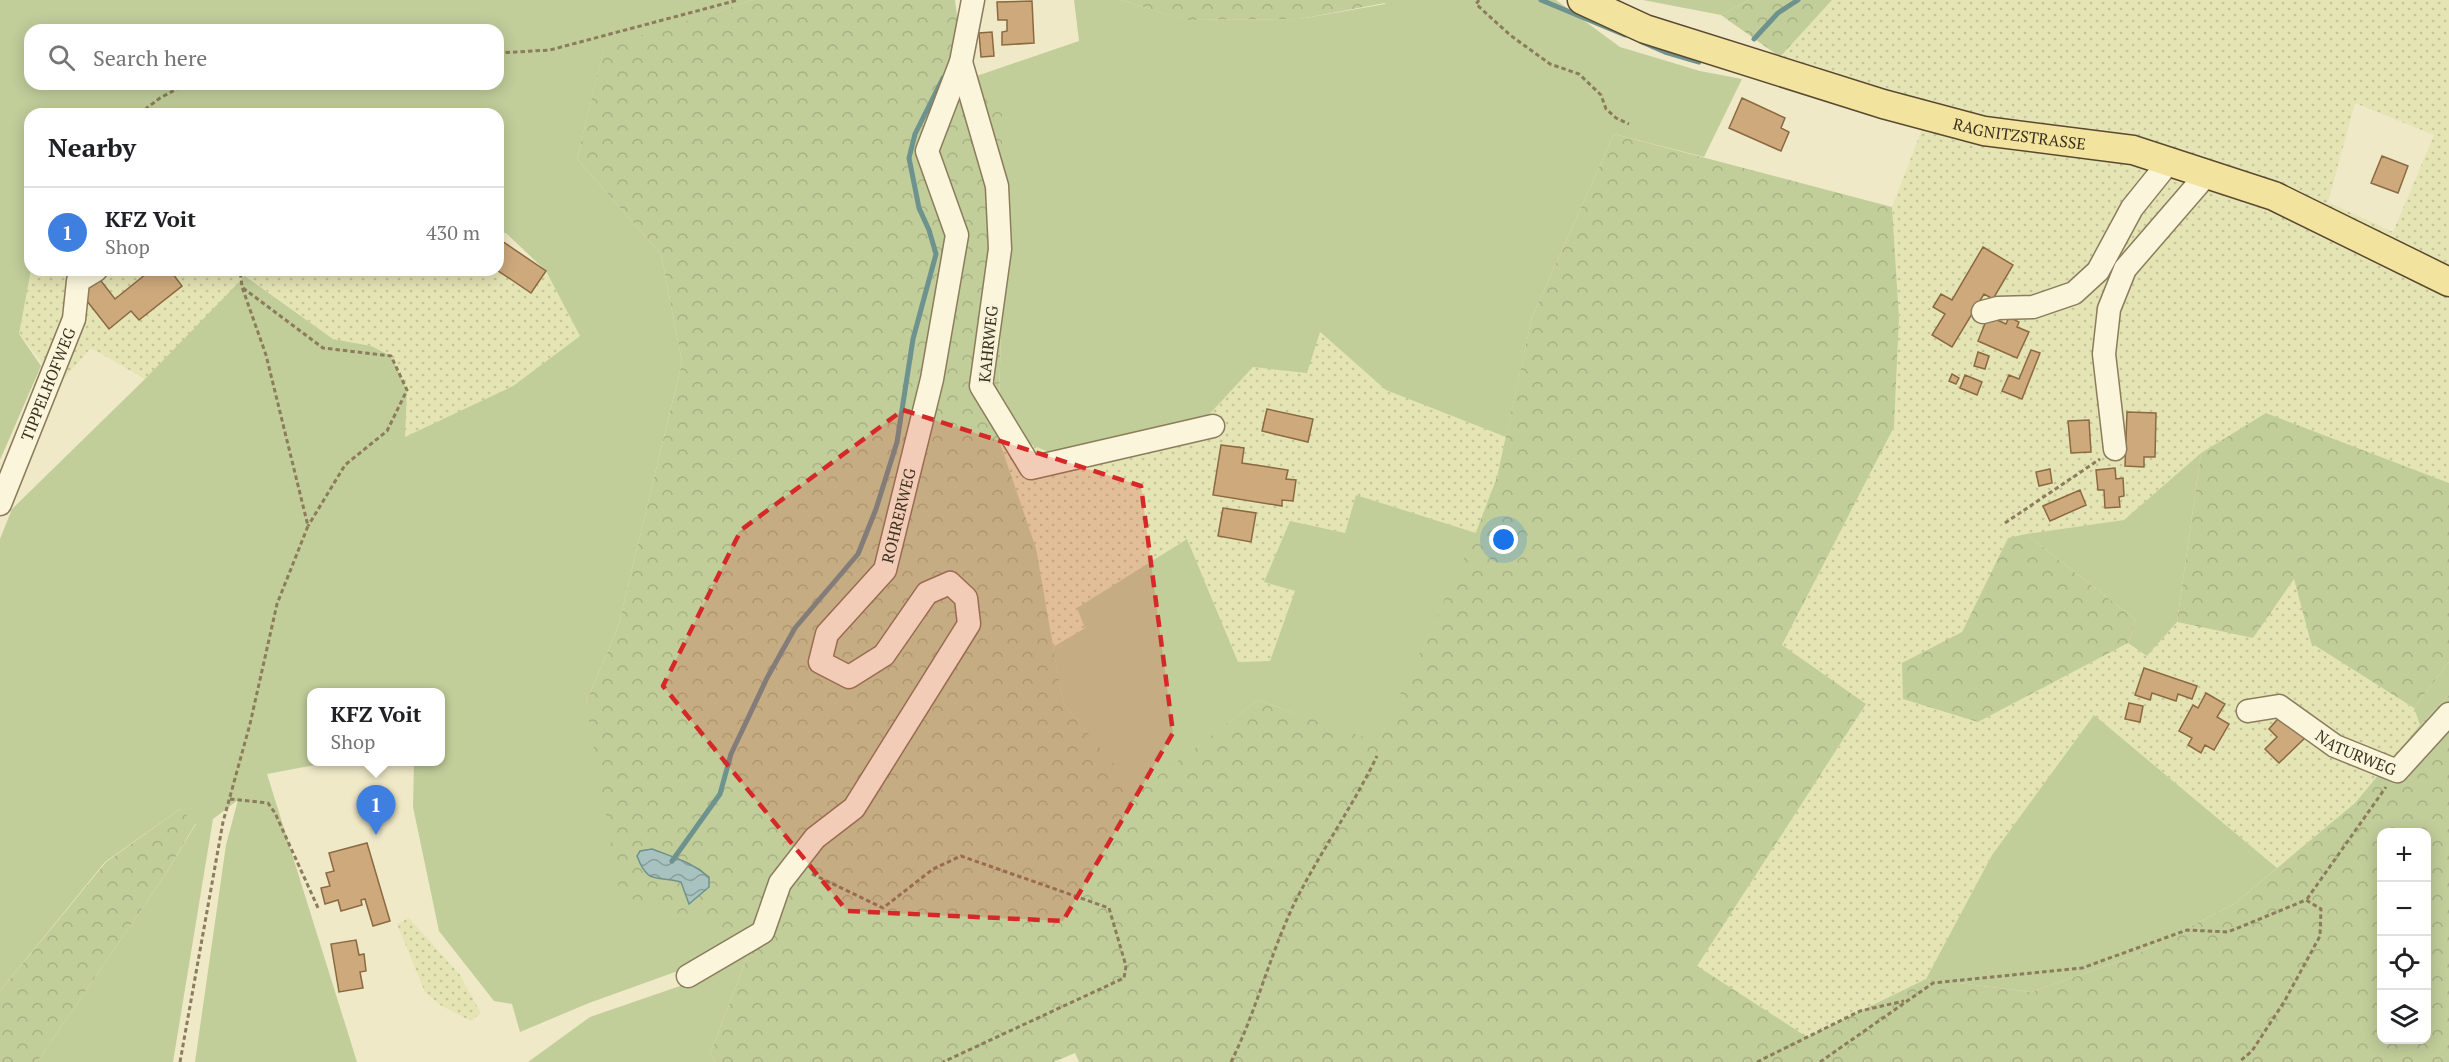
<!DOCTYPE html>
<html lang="en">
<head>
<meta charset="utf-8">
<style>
  body { margin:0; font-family:"PT Serif",serif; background:#f6f6f6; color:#202124 }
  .controls { position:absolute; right:18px; bottom:18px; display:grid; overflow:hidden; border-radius:12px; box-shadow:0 3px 15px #0003 }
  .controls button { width:54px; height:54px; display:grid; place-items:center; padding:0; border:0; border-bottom:2px solid #e0e0e0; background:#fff; color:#202124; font:30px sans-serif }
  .you { position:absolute; left:1504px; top:540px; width:21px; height:21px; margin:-15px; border:4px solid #fff; border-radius:50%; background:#1a73e8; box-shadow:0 0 0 9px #1a73e833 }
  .badge { display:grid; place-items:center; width:39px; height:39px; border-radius:50%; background:#db2777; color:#fff; font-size:20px; font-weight:700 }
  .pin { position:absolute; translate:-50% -50px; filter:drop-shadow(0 2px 3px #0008) }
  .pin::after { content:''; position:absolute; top:32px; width:21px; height:18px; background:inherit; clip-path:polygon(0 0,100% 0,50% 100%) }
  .popup { position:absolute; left:307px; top:688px; width:138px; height:78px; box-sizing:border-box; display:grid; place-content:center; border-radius:12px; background:#fff; filter:drop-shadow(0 2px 4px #0005); font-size:20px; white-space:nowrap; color:#757577 }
  .popup b { font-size:22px; color:#202124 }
  .popup::after { content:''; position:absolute; left:50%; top:100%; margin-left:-12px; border:12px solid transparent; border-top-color:#fff }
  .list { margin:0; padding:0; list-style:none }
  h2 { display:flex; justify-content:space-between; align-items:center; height:78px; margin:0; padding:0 24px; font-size:26px }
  h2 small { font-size:20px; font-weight:400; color:#757577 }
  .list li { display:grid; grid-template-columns:39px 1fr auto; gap:18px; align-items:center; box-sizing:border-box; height:90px; padding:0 24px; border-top:2px solid #e0e0e0 }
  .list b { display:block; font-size:22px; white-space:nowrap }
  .list p { margin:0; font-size:20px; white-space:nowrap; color:#757577 }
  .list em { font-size:20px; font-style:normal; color:#757577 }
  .icon { flex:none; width:33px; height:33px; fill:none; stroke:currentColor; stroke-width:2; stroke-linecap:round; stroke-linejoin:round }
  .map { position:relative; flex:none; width:2449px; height:1062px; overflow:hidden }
  .search { position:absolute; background:#fff; box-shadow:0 3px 15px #0003; left:24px; top:24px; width:480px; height:66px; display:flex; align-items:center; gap:15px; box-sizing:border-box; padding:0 21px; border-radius:18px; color:#757577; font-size:22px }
  .panel { position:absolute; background:#fff; box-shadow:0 3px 15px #0003; left:24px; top:108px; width:480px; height:168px; border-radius:18px }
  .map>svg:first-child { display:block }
  .farmland { fill:url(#farmland-dots); fill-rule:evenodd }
  .grass { fill:#c1ce9a; fill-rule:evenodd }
  .forest { fill:url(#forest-crowns); fill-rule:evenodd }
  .water { fill:url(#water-waves); stroke:#6e928e; stroke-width:1.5 }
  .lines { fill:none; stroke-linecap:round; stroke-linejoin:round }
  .stream { stroke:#6e928e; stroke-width:5 }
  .building { fill:#cea97c; stroke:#8b6941; stroke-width:1.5 }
  .minor-casing { stroke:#8c7c5c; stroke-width:25 }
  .major-casing { stroke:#5a4930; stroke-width:31 }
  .path { stroke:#8c7c5c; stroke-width:3; stroke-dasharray:4.5 3; stroke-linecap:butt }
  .minor { stroke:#faf5db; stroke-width:22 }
  .major { stroke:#f2e49f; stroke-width:28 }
  .marked { fill:#d62828; fill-opacity:0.2; stroke:#d62828; stroke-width:4.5; stroke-dasharray:12 8; stroke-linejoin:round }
  .labels { text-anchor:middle; stroke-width:5; stroke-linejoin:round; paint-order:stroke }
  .street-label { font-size:16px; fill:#3c3120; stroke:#f7f2d7 }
</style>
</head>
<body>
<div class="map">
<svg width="2449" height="1062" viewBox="0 0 2449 1062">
  <defs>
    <pattern id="farmland-dots" width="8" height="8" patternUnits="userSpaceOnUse" patternTransform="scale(1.5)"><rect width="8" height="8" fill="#e5e4b4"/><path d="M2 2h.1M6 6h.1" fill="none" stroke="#c5c49a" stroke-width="1.8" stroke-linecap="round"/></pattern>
    <pattern id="forest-crowns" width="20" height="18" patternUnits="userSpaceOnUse" patternTransform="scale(1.5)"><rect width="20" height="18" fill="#c1ce9a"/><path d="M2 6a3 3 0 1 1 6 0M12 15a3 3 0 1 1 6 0" fill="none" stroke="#a7b184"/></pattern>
    <pattern id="water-waves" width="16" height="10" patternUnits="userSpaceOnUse" patternTransform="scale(1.5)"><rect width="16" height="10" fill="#a8c3bf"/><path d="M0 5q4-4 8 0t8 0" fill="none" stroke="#8a9f9b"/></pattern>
  </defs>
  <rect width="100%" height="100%" fill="#efe9c7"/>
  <path class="farmland" d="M 1832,0 L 2449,0 L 2449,483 L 2265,414 L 2201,453 L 2124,520 L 2008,538 L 1962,632 L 1978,722 L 2128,643 L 2147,656 L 2177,622 L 2253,638 L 2294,579 L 2311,643 L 2414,708 L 2420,725 L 2355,803 L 2277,868 L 2094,715 L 1992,855 L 1926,979 L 1806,1037 L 1696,966 L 1866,705 L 1782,645 L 1894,427 L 1899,318 L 1892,207 L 1931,106 L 1780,57 ZM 2355,103 L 2434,135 L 2393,232 L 2328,202 Z
    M 31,270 L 497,270 L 530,293 L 546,271 L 580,336 L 513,386 L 404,438 L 407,390 L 371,346 L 333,339 L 246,276 L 145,379 L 91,348 L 59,384 L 19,334 Z
    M 1319,332 L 1387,390 L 1506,437 L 1497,477 L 1476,533 L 1356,495 L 1345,533 L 1265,582 L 1295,591 L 1270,661 L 1237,662 L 1186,539 L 1078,608 L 1085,628 L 1053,647 L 1036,548 L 998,437 L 999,402 L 1205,419 L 1253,367 Z
    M 409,918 L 460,975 L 481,1013 L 471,1021 L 440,1005 L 425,992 L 397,924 Z"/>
  <path class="grass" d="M 0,0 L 753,0 L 604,48 L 577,159 L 661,254 L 682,362 L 618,627 L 586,703 L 693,917 L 746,936 L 689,967 L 589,1003 L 520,1032 L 512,1004 L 494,1001 L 439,931 L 413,807 L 414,762 L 440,762 L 440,692 L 312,692 L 312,762 L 331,762 L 267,774 L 357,1062 L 195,1062 L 226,845 L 238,800 L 213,819 L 173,1062 L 37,1062 L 163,878 L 196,824 L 180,809 L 105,862 L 0,991 L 0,539 L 12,509 L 145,379 L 245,276 L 333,339 L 371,346 L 391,356 L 407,390 L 405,437 L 513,386 L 580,336 L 546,271 L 506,233 L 498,232 L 498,114 L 30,114 L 31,270 L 19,334 L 41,366 L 0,460 ZM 30,30 L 498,30 L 498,84 L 30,84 Z
    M 1074,0 L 1121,0 L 1186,20 L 1300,19 L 1385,4 L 1385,0 L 1556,0 L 1620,47 L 1700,71 L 1742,79 L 1704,157 L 1614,134 L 1532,317 L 1506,437 L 1386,390 L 1320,332 L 1307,373 L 1253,367 L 1205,419 L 1051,453 L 1023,441 L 999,402 L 1003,259 L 965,80 L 1079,41 Z
    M 1643,0 L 1749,0 L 1721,15 Z
    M 2201,453 L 2177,622 L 2147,656 L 2128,643 L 2136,620 L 2026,534 L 2124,520 Z
    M 1356,495 L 1476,533 L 1378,743 L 1258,700 L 1137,793 L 1063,703 L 1053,647 L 1085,628 L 1077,608 L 1187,539 L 1238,662 L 1270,661 L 1295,591 L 1264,582 L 1290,521 L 1345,533 Z
    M 2449,662 L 2449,695 L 2420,725 L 2414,708 Z
    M 2094,715 L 2277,868 L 2234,904 L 2131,957 L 2031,992 L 1926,979 L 1992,855 Z
    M 751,947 L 710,1054 L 715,1062 L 528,1062 L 590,1017 L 680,986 Z"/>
  <path class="forest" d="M 753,0 L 955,0 L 965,80 L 1002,113 L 1003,259 L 998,437 L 1036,548 L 1063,703 L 1137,792 L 1258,700 L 1378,742 L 1476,532 L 1497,477 L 1532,317 L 1614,134 L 1892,207 L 1899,318 L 1894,427 L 1782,645 L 1866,704 L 1697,966 L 1807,1037 L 1926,979 L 2031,992 L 2131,957 L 2234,904 L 2355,803 L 2420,725 L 2449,695 L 2449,1062 L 1079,1062 L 1075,1053 L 1054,1062 L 715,1062 L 710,1054 L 751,947 L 746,936 L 620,895 L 586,703 L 618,627 L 682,362 L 661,254 L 577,159 L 604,47 ZM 2382,832 L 2426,832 L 2426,1040 L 2382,1040 ZM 652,849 L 664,854 L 709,887 L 689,904 L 681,882 L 647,876 Z
    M 1121,0 L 1385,0 L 1385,3 L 1300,19 L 1185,20 Z
    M 1749,0 L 1832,0 L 1780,57 L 1721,15 Z
    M 2266,413 L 2449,483 L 2449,662 L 2414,708 L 2311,643 L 2294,579 L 2253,638 L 2177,622 L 2201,453 Z
    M 2026,534 L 2136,620 L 2128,643 L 1978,722 L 1903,699 L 1902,663 L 1962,632 L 2008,538 Z
    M 180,809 L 196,823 L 163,878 L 37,1062 L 0,1062 L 0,991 L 106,862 Z"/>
  <path class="water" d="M 652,849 C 675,858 690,861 709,877 L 709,887 L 689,904 L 681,882 C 655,875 648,885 637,856 L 640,851 Z"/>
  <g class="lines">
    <path class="stream" d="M 1541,0 L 1625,35
      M 1754,39 L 1778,13 L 1798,0
      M 1642,42 L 1665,52 L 1699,62
      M 672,861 L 720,794 L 731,754 L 767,678 L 795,628 L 858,554 L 876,509 L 897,442 L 913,339 L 936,254 L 929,230 L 919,208 L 909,158 L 915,134 L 943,78"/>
  </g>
  <path class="building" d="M 1032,1 L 1034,43 L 1002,45 L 1002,32 L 1007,31 L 1007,20 L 998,20 L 997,2 Z
    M 992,32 L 994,56 L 981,57 L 979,33 Z
    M 1742,98 L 1785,118 L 1781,128 L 1789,132 L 1781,151 L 1729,128 Z
    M 2382,156 L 2408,166 L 2398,193 L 2371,183 Z
    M 499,239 L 546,271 L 531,293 L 497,270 Z
    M 1983,247 L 2013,265 L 1993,299 L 1984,294 L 1952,347 L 1932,335 L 1945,314 L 1933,307 L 1941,294 L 1952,300 Z
    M 151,270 L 170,270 L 182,286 L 139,320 L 131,311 L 109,329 L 80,292 L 98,277 L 115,299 Z
    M 1988,316 L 2006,324 L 2009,317 L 2019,322 L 2017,327 L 2029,332 L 2017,358 L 1978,341 Z
    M 2031,350 L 2040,353 L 2022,399 L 2002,391 L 2009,375 L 2019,379 Z
    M 1978,352 L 1989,356 L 1985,369 L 1974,366 Z
    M 1952,374 L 1959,378 L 1956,384 L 1949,381 Z
    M 1965,375 L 1982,382 L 1977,395 L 1960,388 Z
    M 1267,409 L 1313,419 L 1308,442 L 1262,431 Z
    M 2127,412 L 2156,413 L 2155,457 L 2144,457 L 2144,467 L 2125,466 Z
    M 2089,420 L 2091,452 L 2071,453 L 2068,421 Z
    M 1221,445 L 1244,448 L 1242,463 L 1288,470 L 1286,479 L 1296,480 L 1293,501 L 1282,500 L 1282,506 L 1213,495 Z
    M 2115,468 L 2116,479 L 2123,478 L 2124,496 L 2119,497 L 2120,507 L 2105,508 L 2104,490 L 2098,490 L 2096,470 Z
    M 2050,469 L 2052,483 L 2039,486 L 2036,472 Z
    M 2080,490 L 2086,505 L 2050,521 L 2043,506 Z
    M 1223,508 L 1256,513 L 1251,542 L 1218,536 Z
    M 2144,668 L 2197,686 L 2192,699 L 2178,694 L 2176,701 L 2152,693 L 2150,700 L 2135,695 Z
    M 2206,693 L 2225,704 L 2217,717 L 2229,724 L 2214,750 L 2205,745 L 2201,753 L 2188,745 L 2192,738 L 2179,731 L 2193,705 L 2198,708 Z
    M 2129,703 L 2143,706 L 2140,722 L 2125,719 Z
    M 2283,713 L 2307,736 L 2279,763 L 2265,749 L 2277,737 L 2269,729 Z
    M 367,843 L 390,921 L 373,926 L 365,899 L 361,900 L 362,905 L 341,911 L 338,900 L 325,904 L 321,888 L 330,886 L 326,873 L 334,871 L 329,853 Z
    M 356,940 L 359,955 L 364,954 L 366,971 L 360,972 L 363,988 L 339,992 L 331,944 Z"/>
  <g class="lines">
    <defs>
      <g id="minor">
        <path d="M 961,62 L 997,186 L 1000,249 L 981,386 L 1031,468 L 1213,426"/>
        <path d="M 1983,312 L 1998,308 L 2033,307 L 2074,293 L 2098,271 L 2132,208 L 2169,162"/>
        <path d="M 2115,449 L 2104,354 L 2109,309 L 2125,269 L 2207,174"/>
        <path id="s1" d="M 0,504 L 74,319 L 78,281 L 96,270"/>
        <path id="s2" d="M 2248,711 L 2279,706 L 2335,746 L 2397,771 L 2449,714"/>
        <path id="s3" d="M 688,976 L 763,932 L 780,883 L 815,838 L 854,808 L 969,624 L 966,598 L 950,583 L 927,593 L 884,655 L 849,677 L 820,662 L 827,634 L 885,570 L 932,379 L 957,235 L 927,151 L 961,62 L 973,0"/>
      </g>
      <g id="major">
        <path id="s4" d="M 1582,0 L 1645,29 L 1883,104 L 1984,131 L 2133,150 L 2274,196 L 2449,282"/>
      </g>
    </defs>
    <use href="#minor" class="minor-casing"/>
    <use href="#major" class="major-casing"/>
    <path class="path" d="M 1479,0 L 1476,4 L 1510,35 L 1550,64 L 1579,74 L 1601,95 L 1606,109 L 1616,118 L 1629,124
      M 498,53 L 550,50 L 738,0
      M 139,114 L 160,98 L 186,84
      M 243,288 L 323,348 L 391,356 L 407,390 L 387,431 L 345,465 L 308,526
      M 2005,523 L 2100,459
      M 230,799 L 268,803 L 275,813 L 319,910
      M 812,874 L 883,908 L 933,869 L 961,856 L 1109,908 L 1126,966 L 1124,978 L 943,1062
      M 2307,899 L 2386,787
      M 180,1062 L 223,822 L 250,724 L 277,604 L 308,526 L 266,355 L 242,287 L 240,270
      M 1231,1062 C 1257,1010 1270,953 1296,900 C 1321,851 1353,806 1377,756
      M 1757,1062 L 1860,1011 L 1904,1001
      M 1820,1062 L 1933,983 L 2082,968 L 2187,930 L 2228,932 L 2306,900 L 2321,909 L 2320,936 L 2284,1002 L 2252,1051 L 2239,1062"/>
    <use href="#minor" class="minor"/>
    <use href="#major" class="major"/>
  </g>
  <path class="marked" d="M 903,410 L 1141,486 L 1173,733 L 1063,921 L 847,911 L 663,686 L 741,530 Z"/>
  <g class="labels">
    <g class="street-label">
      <text dy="6" stroke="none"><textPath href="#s4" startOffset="459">RAGNITZSTRASSE</textPath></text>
      <text transform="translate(988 344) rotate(-84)" y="6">KAHRWEG</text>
      <text dy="6" stroke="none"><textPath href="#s1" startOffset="129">TIPPELHOFWEG</textPath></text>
      <text dy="6" stroke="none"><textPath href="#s3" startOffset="856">ROHRERWEG</textPath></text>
      <text dy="6" stroke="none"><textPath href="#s2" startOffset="122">NATURWEG</textPath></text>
    </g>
  </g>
</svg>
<div class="controls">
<button>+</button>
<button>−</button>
<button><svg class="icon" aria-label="locate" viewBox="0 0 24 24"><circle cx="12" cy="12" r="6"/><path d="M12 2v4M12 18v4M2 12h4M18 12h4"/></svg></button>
<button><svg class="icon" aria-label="layers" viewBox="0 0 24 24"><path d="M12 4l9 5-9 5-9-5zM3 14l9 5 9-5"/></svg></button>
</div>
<div class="you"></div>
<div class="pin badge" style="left:376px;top:835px;background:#3f7fe0">1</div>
<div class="popup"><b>KFZ Voit</b>Shop</div>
<div class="search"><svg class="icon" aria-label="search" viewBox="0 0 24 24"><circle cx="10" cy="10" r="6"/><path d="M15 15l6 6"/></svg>Search here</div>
<section class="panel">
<h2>Nearby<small></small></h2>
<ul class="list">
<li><span class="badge" style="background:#3f7fe0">1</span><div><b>KFZ Voit</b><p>Shop</p></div><em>430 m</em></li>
</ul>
</section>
</div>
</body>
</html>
